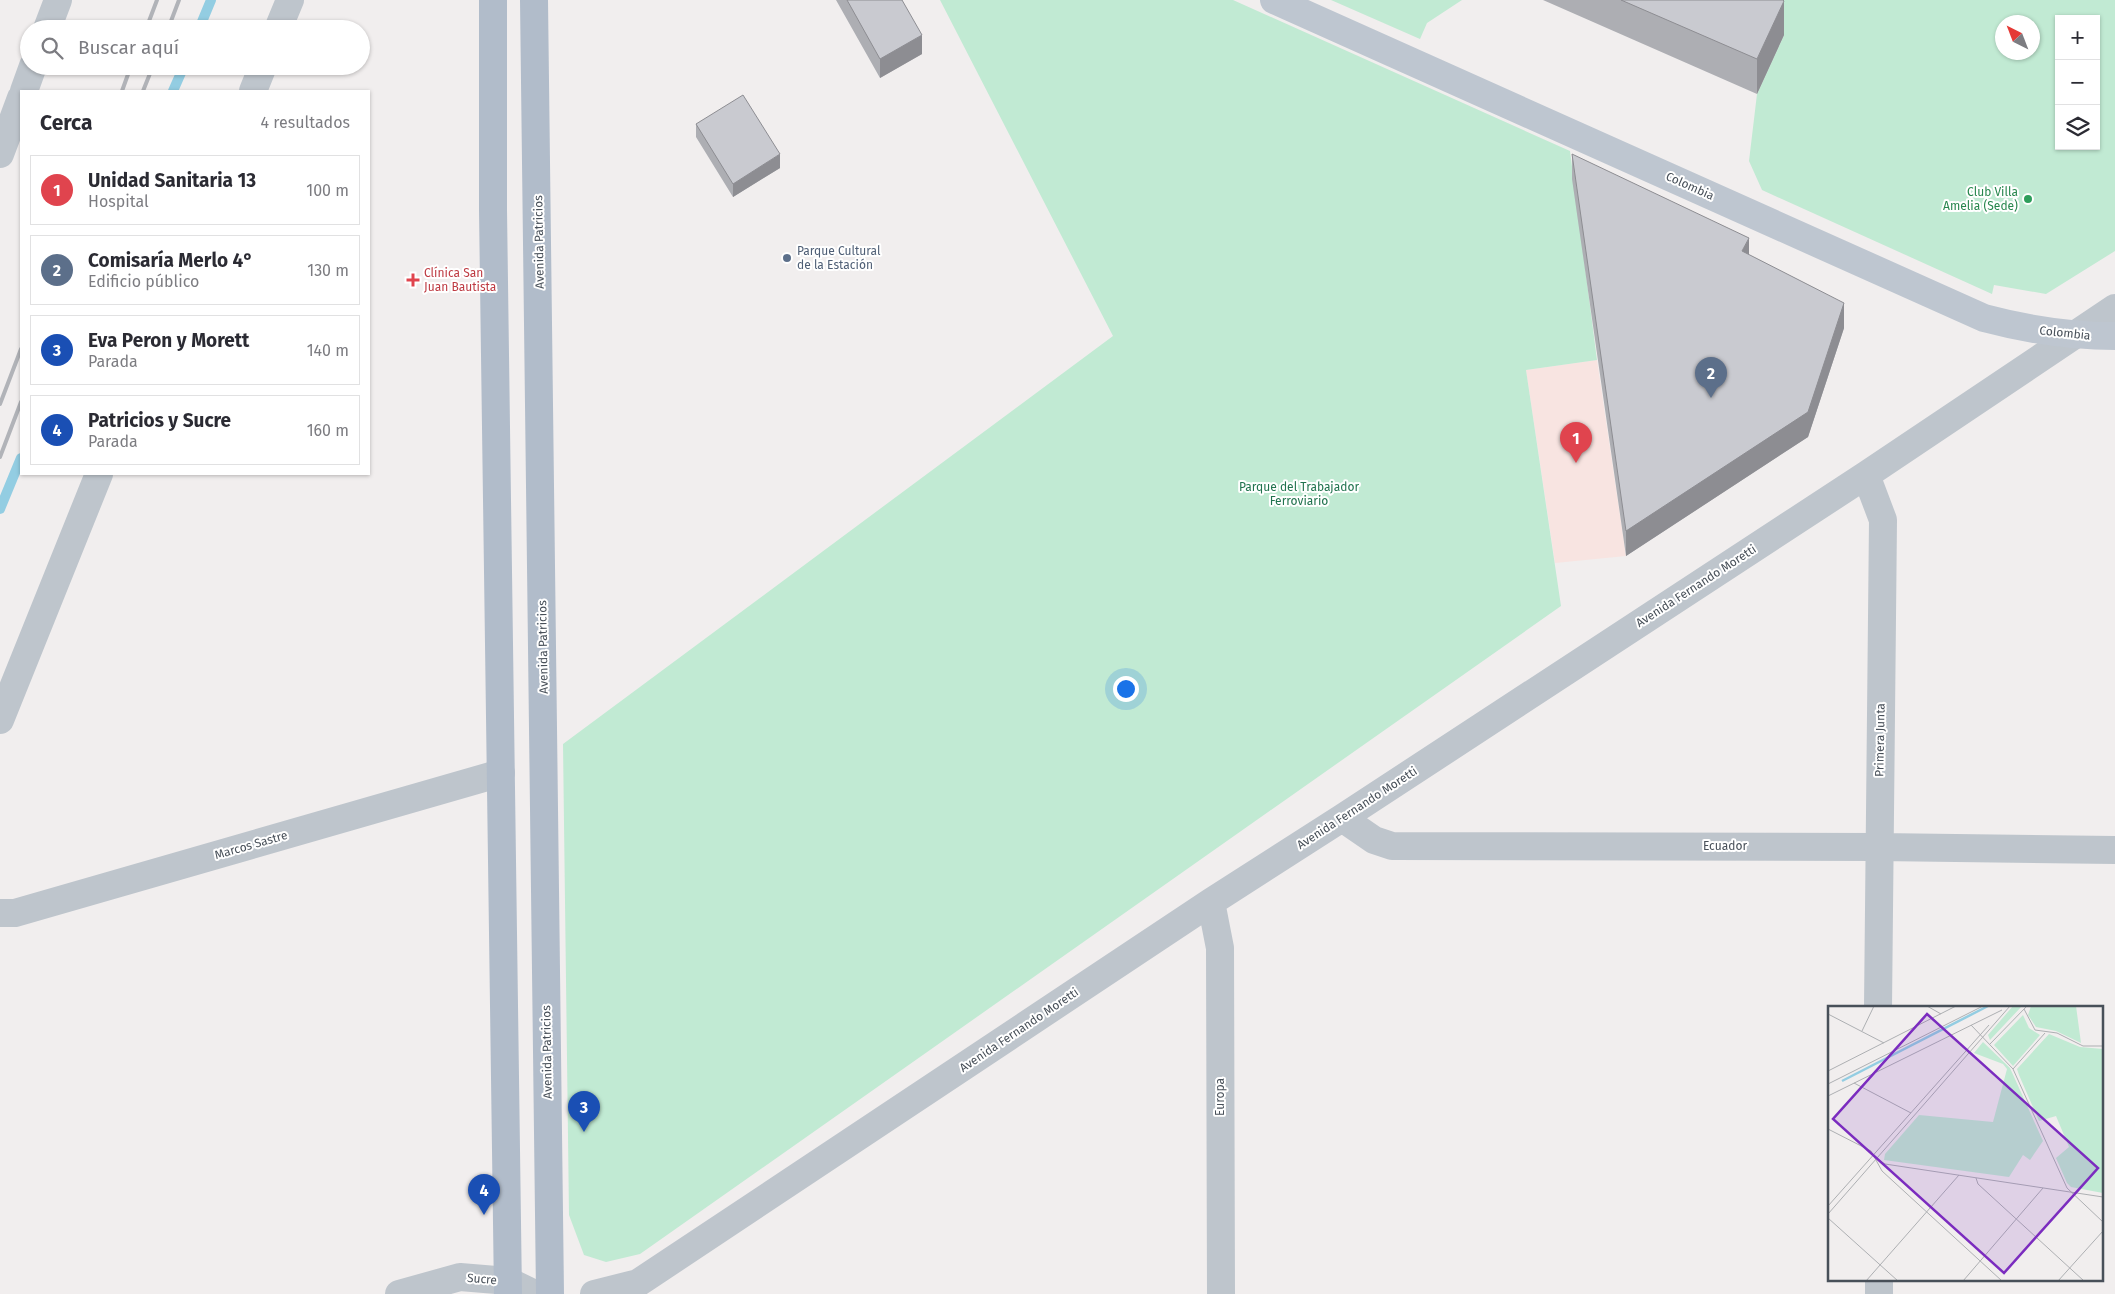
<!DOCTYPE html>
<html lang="es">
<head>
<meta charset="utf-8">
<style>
  body { margin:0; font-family:"Fira Sans",sans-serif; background:#f2f2f3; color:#2b2b33 }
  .controls { position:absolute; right:15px; top:15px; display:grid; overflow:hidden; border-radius:0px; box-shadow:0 1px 4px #0004 }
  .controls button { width:45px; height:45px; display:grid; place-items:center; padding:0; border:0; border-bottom:1px solid #e1e1e2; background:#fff; color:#2b2b33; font:25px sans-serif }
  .compass { position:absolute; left:1995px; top:15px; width:45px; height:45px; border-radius:50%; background:#fff; box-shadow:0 1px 4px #0004; rotate:318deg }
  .you { position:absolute; left:1125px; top:688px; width:18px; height:18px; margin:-12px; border:4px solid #fff; border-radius:50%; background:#1a73e8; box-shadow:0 0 0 8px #1a73e833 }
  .badge { display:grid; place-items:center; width:32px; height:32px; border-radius:50%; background:#db2777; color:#fff; font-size:16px; font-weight:700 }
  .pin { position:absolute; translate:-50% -41px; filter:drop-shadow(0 1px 2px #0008) }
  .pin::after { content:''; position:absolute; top:26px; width:18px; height:15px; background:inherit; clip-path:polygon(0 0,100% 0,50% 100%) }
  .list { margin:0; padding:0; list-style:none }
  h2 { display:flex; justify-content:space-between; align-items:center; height:65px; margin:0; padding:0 20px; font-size:21px }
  h2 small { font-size:16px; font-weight:400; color:#7c7c81 }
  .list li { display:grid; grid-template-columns:32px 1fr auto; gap:15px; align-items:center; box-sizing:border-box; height:70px; margin:0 10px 10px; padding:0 10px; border:1px solid #e1e1e2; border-radius:0px }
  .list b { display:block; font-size:19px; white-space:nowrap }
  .list p { margin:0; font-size:16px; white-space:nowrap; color:#7c7c81 }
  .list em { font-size:16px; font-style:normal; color:#7c7c81 }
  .icon { flex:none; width:28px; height:28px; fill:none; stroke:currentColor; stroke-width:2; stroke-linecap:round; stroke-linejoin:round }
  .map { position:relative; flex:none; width:2115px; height:1294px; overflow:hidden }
  .search { position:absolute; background:#fff; box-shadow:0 1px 4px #0004; left:20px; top:20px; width:350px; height:55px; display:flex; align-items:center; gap:12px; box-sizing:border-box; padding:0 18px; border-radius:28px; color:#7c7c81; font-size:19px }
  .panel { position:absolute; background:#fff; box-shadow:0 1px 4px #0004; left:20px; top:90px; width:350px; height:385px; border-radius:0px }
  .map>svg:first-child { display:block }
  .medical { fill:#f8e4e1 }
  .green { fill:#c1ead3; fill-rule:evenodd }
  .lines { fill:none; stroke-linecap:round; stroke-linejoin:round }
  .stream { stroke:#93cde2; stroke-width:10 }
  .street { stroke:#bec5cc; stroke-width:28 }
  .secondary { stroke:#bec6d0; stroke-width:28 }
  .primary { stroke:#b1bcca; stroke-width:28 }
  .rail { stroke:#b1b3b8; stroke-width:4 }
  .wall { fill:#adaeb3 }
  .shaded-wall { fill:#8d8d92 }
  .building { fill:#c9cad0; stroke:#8d8d92 }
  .leisure-dot { fill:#2e9e5b; stroke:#fff; stroke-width:2 }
  .service-dot { fill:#5c6f8a; stroke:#fff; stroke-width:2 }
  .health-dot { fill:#e0444e; stroke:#fff; stroke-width:2 }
  .labels { text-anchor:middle; stroke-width:4; stroke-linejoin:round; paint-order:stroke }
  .street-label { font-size:12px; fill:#485059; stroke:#fff }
  .leisure-label { font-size:12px; fill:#27864d; stroke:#fff; text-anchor:end }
  .service-label { font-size:12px; fill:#4e5e75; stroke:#fff; text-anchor:start }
  .health-label { font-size:12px; fill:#be3a42; stroke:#fff; text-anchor:start }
  .park-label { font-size:12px; fill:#21734e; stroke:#fff }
  .inset-river { fill:none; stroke:#93cde2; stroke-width:2.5 }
  .inset-road { fill:none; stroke:#adafb2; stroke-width:1 }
  .view { fill:#7b2cbf; fill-opacity:0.15; stroke:#7b2cbf; stroke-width:2.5 }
  .inset-edge { fill:none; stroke:#485059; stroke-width:2.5 }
</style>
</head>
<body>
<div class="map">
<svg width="2115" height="1294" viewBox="0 0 2115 1294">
  <rect width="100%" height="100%" fill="#f1eeee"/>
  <path class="medical" d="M 1597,360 L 1626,556 L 1555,563 L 1526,370 Z"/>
  <path class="green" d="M 940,0 L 1233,0 L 1570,151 L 1597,360 L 1526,370 L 1561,606 L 640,1254 L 606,1262 L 584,1255 L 569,1215 L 563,744 L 1113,336 Z
    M 1331,0 L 1462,0 L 1427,23 L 1420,39 Z
    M 1709,0 L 2115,0 L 2115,251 L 2046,294 L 1994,285 L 1992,294 L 1762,190 L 1749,161 L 1757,94 L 1784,35 ZM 2059,19 L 2096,19 L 2096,146 L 2059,146 ZM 2002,22 L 2032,22 L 2032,52 L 2002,52 Z"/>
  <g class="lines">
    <path class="stream" d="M 199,29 L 211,0
      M 173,91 L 184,66
      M 0,509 L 21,458"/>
    <path class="street" d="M 47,29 L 58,0
      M 278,29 L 290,0
      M 24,91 L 33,66
      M 253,91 L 263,66
      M 0,154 L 21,98
      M 1866,475 L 1883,520 L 1878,1008
      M 0,720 L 99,474
      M 1342,818 L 1374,840 L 1392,846 L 1878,847 L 2115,850
      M 1211,902 L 1220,948 L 1221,1294
      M 0,913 L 15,913 L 501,773
      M 1879,1280 L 1879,1294
      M 399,1294 L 460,1277 L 508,1281 L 535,1294
      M 594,1294 L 638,1283 L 1211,902 L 1342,818 L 1866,475 L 2115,308"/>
    <path class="secondary" d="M 1274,0 L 1984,318 C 2029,330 2068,336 2115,336"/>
    <path class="primary" d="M 493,0 L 493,210 L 508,1294
      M 534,0 L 550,1294"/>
    <path class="rail" d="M 146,29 L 157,0
      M 168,29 L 179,0
      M 122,91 L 131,66
      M 143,91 L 153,66
      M 0,404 L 21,349
      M 0,457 L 21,402"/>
  </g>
  <path class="wall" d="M 836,0 L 902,0 L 922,54 L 880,78 Z
    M 1543,0 L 1783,0 L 1784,35 L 1757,94 Z
    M 696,124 L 780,168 L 733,197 L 696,137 Z
    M 1572,154 L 1749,255 L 1844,328 L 1808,437 L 1626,556 L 1572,179 Z"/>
  <path class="shaded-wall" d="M 1784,1 L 1784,35 L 1757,94 L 1757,59 Z
    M 922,35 L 922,54 L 880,78 L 880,59 Z
    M 780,154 L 780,168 L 733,197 L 733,184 Z
    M 1749,238 L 1749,263 L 1742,251 Z
    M 1844,303 L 1844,328 L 1808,437 L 1626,556 L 1626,531 Z"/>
  <path class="building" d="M 847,0 L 902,0 L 922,35 L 880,59 Z
    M 1621,0 L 1783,0 L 1784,1 L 1757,59 Z
    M 743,95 L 780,154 L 733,184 L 696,124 Z
    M 1572,154 L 1749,238 L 1742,251 L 1844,303 L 1808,412 L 1626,531 Z"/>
  <circle class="leisure-dot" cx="2028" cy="199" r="5"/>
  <circle class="service-dot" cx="787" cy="258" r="5"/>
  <path class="health-dot" d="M410.5 272.5h5v5h5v5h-5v5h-5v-5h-5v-5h5z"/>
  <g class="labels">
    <g class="street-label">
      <text transform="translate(1690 186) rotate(24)" y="4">Colombia</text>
      <text transform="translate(539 242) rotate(-91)" y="4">Avenida Patricios</text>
      <text transform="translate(2065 333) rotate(6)" y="4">Colombia</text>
      <text transform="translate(1696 586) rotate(-33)" y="4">Avenida Fernando Moretti</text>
      <text transform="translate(543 647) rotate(-91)" y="4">Avenida Patricios</text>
      <text transform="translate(1880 740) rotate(-89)" y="4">Primera Junta</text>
      <text transform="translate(1357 808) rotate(-33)" y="4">Avenida Fernando Moretti</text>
      <text transform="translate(251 845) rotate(-16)" y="4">Marcos Sastre</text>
      <text x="1725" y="850">Ecuador</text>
      <text transform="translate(1019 1030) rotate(-34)" y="4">Avenida Fernando Moretti</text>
      <text transform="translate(547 1052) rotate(-91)" y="4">Avenida Patricios</text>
      <text transform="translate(1220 1097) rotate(-90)" y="4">Europa</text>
      <text transform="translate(482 1279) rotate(5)" y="4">Sucre</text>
    </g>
    <g class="leisure-label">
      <text x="2018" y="196">Club Villa<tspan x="2018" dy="14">Amelia (Sede)</tspan></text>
    </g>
    <g class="service-label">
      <text x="797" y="255">Parque Cultural<tspan x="797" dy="14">de la Estación</tspan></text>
    </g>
    <g class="health-label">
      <text x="424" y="277">Clínica San<tspan x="424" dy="14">Juan Bautista</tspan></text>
    </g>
    <g class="park-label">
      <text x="1299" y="491">Parque del Trabajador<tspan x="1299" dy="14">Ferroviario</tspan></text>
    </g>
  </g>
  <g transform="translate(1828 1006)">
    <rect width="275" height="275" fill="#f1eeee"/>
    <path d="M 185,0 L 194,0 L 162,34 L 160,29 ZM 203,0 L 248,0 L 253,37 L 228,25 L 208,21 L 200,9 ZM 195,9 L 201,22 L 212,29 L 185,60 L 166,39 ZM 221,28 L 252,41 L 275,43 L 275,187 L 243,181 L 239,177 L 228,152 L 241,141 L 228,110 L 211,115 L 191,69 L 189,63 ZM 155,36 L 182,62 L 215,135 L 202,154 L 195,149 L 181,171 L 56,154 L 57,148 L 91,109 L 165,116 L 179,63 L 175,58 L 146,47 Z" fill="#c1ead3"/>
    <path class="inset-river" d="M 14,75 L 160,0"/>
    <path class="inset-road" d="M 99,0 L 113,8M 196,3 L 207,24 L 229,27 L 255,40 L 275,40M 0,8 L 56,37M 143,19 L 185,63 L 239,182 L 275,216M 34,25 L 46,0M 162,38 L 199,0M 185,63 L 217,27M 0,65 L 128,0M 26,77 L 83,107M 0,78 L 155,0M 0,90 L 174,4M 0,123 L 43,145 L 54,165 L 174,275M 49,153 L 57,158 L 275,191M 148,172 L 150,178 L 256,275M 0,200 L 161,19M 0,208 L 182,0M 0,212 L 70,275M 38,275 L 131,169M 135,275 L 215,182M 230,275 L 275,225"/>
    <path class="view" d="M 99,8 L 270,162 L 176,267 L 5,113 Z"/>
    <rect width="275" height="275" class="inset-edge"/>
  </g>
</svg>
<div class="controls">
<button>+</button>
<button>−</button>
<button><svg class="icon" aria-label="layers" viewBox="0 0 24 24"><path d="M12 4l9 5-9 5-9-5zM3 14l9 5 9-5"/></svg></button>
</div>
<svg class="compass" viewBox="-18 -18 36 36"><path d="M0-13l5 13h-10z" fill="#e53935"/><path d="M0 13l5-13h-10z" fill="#7c7c81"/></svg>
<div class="you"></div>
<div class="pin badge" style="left:1576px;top:463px;background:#e0444e">1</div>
<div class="pin badge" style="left:1711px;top:398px;background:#5c6f8a">2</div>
<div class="pin badge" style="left:584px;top:1132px;background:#1a4fb4">3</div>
<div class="pin badge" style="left:484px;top:1215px;background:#1a4fb4">4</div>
<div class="search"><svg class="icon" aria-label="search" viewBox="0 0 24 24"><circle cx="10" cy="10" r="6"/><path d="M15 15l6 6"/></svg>Buscar aquí</div>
<section class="panel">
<h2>Cerca<small>4 resultados</small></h2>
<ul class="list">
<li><span class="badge" style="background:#e0444e">1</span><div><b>Unidad Sanitaria 13</b><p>Hospital</p></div><em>100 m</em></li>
<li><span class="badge" style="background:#5c6f8a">2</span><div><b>Comisaría Merlo 4°</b><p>Edificio público</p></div><em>130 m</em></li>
<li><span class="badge" style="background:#1a4fb4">3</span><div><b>Eva Peron y Morett</b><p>Parada</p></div><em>140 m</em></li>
<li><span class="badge" style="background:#1a4fb4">4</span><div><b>Patricios y Sucre</b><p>Parada</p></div><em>160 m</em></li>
</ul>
</section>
</div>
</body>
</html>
